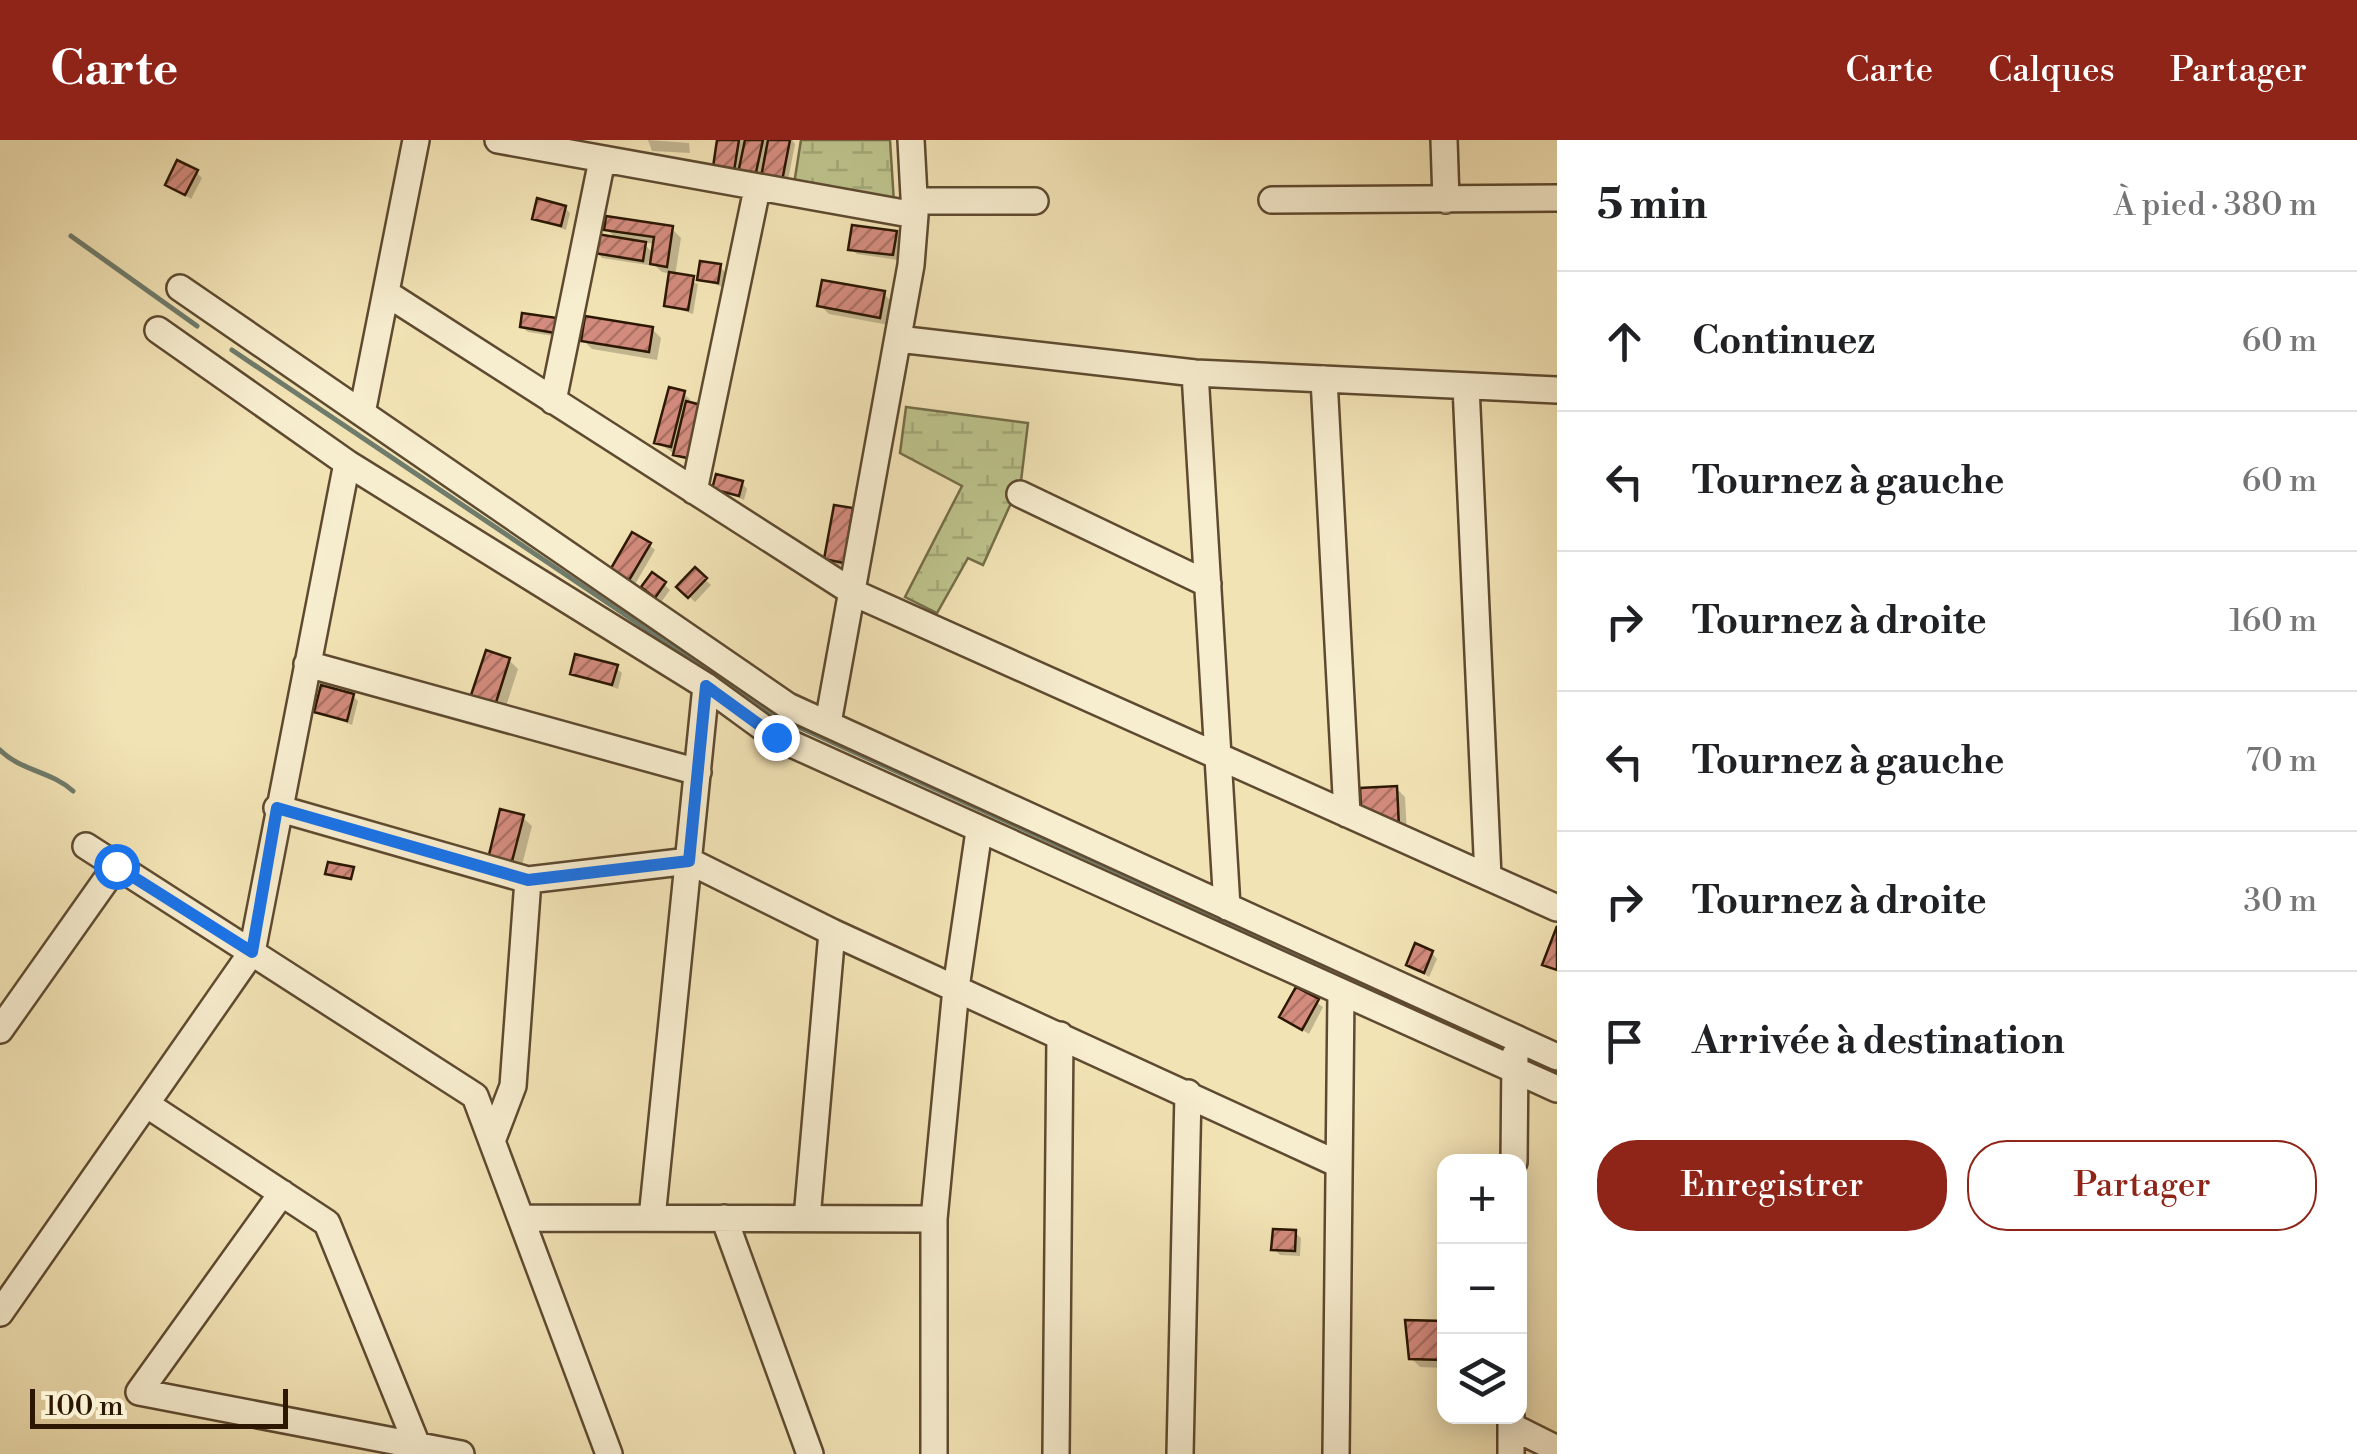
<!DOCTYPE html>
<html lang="fr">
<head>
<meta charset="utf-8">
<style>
  body { margin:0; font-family:"Libre Bodoni",serif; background:#f2f2f2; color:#202124 }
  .controls { position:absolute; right:30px; bottom:30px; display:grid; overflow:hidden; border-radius:20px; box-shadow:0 5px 25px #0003 }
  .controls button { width:90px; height:90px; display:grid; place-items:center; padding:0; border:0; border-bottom:2px solid #e0e0e0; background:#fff; color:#202124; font:50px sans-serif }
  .scale { position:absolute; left:30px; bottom:25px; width:258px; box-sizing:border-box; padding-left:10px; border:5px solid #2c1703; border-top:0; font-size:28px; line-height:35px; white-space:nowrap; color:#2c1703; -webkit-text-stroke:8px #f7edcf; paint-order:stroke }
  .stop { position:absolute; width:30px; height:30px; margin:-22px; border:8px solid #1a73e8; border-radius:50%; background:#fff }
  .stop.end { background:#1a73e8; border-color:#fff; box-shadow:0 2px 10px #0008 }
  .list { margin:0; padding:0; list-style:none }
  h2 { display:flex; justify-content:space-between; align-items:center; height:130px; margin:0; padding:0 40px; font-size:42px }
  h2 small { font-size:32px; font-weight:400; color:#757577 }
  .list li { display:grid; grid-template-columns:65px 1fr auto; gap:30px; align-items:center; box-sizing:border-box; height:140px; padding:0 40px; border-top:2px solid #e0e0e0 }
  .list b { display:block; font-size:38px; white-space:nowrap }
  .list em { font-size:32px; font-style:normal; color:#757577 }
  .actions { display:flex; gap:20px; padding:30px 40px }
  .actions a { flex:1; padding:22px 0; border:2px solid #8f2418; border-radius:40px; text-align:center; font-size:35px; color:#8f2418 }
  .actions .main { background:#8f2418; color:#fff }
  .icon { flex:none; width:55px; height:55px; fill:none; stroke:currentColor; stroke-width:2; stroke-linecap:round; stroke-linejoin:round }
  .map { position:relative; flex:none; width:1557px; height:1314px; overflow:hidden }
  header { display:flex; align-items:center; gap:60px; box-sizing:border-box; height:140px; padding:0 50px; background:#8f2418; color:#fff }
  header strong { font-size:48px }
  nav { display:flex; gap:55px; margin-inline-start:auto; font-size:35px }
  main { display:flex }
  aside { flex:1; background:#fff }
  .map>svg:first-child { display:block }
  .wetland { fill:url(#wetland-marsh); stroke:#746d48; stroke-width:2.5 }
  .shadow { fill:#0003; fill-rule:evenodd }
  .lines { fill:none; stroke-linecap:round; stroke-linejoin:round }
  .stream { stroke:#6f7b6b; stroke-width:5 }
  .building { fill:url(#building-hatch); stroke:#2c1703; stroke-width:2.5 }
  .minor-casing { stroke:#5e4a30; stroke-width:30 }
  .minor { stroke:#f7edcf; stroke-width:25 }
  .route { stroke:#1a73e8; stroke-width:12 }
</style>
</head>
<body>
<header>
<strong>Carte</strong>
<nav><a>Carte</a><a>Calques</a><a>Partager</a></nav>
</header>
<main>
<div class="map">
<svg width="1557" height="1314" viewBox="0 0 1557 1314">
  <defs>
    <pattern id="wetland-marsh" width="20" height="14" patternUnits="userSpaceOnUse" patternTransform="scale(2.5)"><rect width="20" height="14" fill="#bdc38c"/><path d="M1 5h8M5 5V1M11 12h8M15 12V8" fill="none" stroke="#a3a777"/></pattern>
    <pattern id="building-hatch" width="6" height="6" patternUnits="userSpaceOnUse" patternTransform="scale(2.5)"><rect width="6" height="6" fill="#d38b7d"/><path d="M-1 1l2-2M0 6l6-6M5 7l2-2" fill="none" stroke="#ab7164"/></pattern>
  </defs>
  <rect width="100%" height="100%" fill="#f2e3b5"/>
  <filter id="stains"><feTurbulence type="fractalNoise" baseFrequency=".002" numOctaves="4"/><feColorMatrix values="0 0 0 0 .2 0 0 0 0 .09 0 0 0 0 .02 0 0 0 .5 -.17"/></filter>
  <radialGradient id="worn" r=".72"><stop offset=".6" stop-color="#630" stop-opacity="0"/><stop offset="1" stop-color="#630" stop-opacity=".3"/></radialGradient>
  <path class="wetland" d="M 801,0 L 890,0 L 894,63 L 794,44 Z
    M 906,267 L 1028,283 L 1021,341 L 983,425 L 968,418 L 937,473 L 905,457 L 962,346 L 900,313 Z"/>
  <path class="shadow" d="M 648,0 L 689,3 L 690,13 L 652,11 Z
    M 720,0 L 792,0 L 795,4 L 787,45 L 762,34 L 760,41 L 721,32 Z
    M 196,32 L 202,38 L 191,59 L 168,44 Z
    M 565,68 L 570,73 L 566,90 L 535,79 Z
    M 606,89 L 672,89 L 681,98 L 675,136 L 698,144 L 693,174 L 666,165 L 672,134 L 662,132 L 649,120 L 648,125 L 602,118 L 597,112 L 618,100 ZM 642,102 L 656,104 L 654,114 Z
    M 895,93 L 901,99 L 898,120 L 857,114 L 851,109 Z
    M 720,127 L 725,132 L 723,147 L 699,139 Z
    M 884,154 L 893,163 L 889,185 L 829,174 L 820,165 Z
    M 556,181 L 560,197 L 528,192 L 522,187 Z
    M 652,189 L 661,198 L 657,220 L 592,209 L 583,200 Z
    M 684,254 L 690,259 L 679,317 L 657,302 Z
    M 742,343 L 747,349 L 744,360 L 715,348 Z
    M 852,371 L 857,376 L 849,427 L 833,424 L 827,418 Z
    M 649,405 L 655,410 L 631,451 L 615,442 Z
    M 695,430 L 711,445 L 695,462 L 680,447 Z
    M 664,444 L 670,450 L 662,461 L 649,452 Z
    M 509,520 L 518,529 L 502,579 L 480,572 Z
    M 616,528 L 622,533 L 618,549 L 573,533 Z
    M 353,556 L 358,561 L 352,585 L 316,571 Z
    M 1396,648 L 1405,657 L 1407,694 L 1373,679 Z
    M 522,677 L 532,686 L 519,737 L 498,731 Z
    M 1432,813 L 1437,819 L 1429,837 L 1409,824 Z
    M 1297,850 L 1323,867 L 1309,894 L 1282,877 Z
    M 1295,1093 L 1301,1098 L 1300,1116 L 1280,1115 L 1274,1109 Z
    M 1408,1183 L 1444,1184 L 1444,1228 L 1420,1227 L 1411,1218 Z"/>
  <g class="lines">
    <path class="stream" d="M 71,96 L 197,186
      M 232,210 L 779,578 L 1499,905
      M 0,610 C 21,631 51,631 73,651
      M 1530,920 L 1557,933"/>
  </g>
  <path class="building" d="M 717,0 L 739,0 L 734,31 L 713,27 Z
    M 745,0 L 763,0 L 755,37 L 738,33 Z
    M 768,0 L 790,0 L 782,41 L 761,37 Z
    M 177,20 L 198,30 L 185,55 L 165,45 Z
    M 537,58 L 566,66 L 561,86 L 532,79 Z
    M 606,76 L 673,86 L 667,127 L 650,124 L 654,97 L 604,90 Z
    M 852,85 L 897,91 L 893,115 L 848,110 Z
    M 597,94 L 646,102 L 643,121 L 594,113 Z
    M 700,121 L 721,124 L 718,143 L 697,140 Z
    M 669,132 L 694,136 L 688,170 L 664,166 Z
    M 822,140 L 885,151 L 880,178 L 817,166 Z
    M 522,173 L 557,178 L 555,193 L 520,187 Z
    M 585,176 L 653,187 L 649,212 L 581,201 Z
    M 669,247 L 685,251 L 671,307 L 654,303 Z
    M 686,261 L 705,266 L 692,319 L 673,315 Z
    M 716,334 L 743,341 L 739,356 L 712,349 Z
    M 834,365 L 853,368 L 844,423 L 824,419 Z
    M 632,392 L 651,403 L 625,447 L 606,437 Z
    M 695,427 L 707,438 L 688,458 L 676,447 Z
    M 652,432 L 666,442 L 655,458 L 641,447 Z
    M 486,510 L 510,518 L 493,572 L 468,564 Z
    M 575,514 L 618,525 L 612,545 L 570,534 Z
    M 321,545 L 354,554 L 347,581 L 314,572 Z
    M 1397,646 L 1399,687 L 1361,670 L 1360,648 Z
    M 500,669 L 524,675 L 510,729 L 487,723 Z
    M 328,722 L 354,727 L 351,739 L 325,734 Z
    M 1557,786 L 1557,830 L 1542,825 Z
    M 1415,803 L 1433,811 L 1424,833 L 1406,825 Z
    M 1296,847 L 1319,859 L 1302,890 L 1279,877 Z
    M 1273,1089 L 1296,1090 L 1295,1111 L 1271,1110 Z
    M 1405,1180 L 1444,1181 L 1444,1220 L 1409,1219 Z"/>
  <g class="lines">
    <defs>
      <path id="minor" d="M 498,0 L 915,75
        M 1444,0 L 1446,60
        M 1272,60 L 1557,58
        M 914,61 L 1035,61
        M 180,148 L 788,566 L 1557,917
        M 386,153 L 854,453 L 1557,768
        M 158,190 L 347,323 L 706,546 L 776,597 L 1557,949
        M 898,199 L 1195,233 L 1557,250
        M 1195,233 L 1227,767
        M 1324,239 L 1347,674
        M 1466,246 L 1488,737
        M 553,261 L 602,20
        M 362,273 L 416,0
        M 694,351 L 757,49
        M 1020,354 L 1208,444
        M 307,524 L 698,632
        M 828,583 L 911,125 L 915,75 L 911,0
        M 277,668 L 528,740 L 689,721 L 832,792 L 1338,1024
        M 86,706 L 475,956 L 609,1314
        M 0,890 L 116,726
        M 146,964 L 327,1083 L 417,1305
        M 492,1001 L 513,946 L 528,740
        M 1514,1022 L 1515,915
        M 282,1053 L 139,1252 L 461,1314
        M 522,1078 L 934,1079
        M 652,1078 L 706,546
        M 724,1078 L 810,1314
        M 807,1078 L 832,792
        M 0,1173 L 252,812 L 347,323
        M 1511,1286 L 1557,1309
        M 934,1314 L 934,1079 L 956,848 L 979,691
        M 1056,1314 L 1060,895
        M 1180,1314 L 1188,953
        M 1336,1314 L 1341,853
        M 1511,1314 L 1511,1276"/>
    </defs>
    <use href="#minor" class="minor-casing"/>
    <use href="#minor" class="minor"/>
  </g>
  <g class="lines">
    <path class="route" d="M 116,726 L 252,812 L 277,668 L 528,740 L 689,721 L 706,546 L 776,597"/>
  </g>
  <rect width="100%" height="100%" filter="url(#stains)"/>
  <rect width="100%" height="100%" fill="url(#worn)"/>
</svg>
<div class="controls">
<button>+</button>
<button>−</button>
<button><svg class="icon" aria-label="layers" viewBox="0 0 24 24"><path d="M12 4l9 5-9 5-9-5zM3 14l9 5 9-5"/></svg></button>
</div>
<div class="scale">100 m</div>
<div class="stop" style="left:116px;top:726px"></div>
<div class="stop end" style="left:776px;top:597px"></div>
</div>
<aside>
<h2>5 min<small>À pied · 380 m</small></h2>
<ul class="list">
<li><svg class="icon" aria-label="ahead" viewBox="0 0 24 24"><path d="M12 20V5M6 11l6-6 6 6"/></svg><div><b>Continuez</b></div><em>60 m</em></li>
<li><svg class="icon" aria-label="left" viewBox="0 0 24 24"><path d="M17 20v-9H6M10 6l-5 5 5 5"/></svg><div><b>Tournez à gauche</b></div><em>60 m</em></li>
<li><svg class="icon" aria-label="right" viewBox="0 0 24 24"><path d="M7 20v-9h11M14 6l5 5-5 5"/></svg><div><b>Tournez à droite</b></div><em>160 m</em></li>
<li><svg class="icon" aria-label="left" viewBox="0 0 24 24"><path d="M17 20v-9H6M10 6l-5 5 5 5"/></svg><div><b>Tournez à gauche</b></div><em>70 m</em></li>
<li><svg class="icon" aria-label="right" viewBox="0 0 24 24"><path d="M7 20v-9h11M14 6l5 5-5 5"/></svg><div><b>Tournez à droite</b></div><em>30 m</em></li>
<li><svg class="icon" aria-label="arrive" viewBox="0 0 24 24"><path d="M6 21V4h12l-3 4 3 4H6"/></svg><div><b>Arrivée à destination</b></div></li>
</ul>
<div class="actions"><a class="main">Enregistrer</a><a>Partager</a></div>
</aside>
</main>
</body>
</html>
